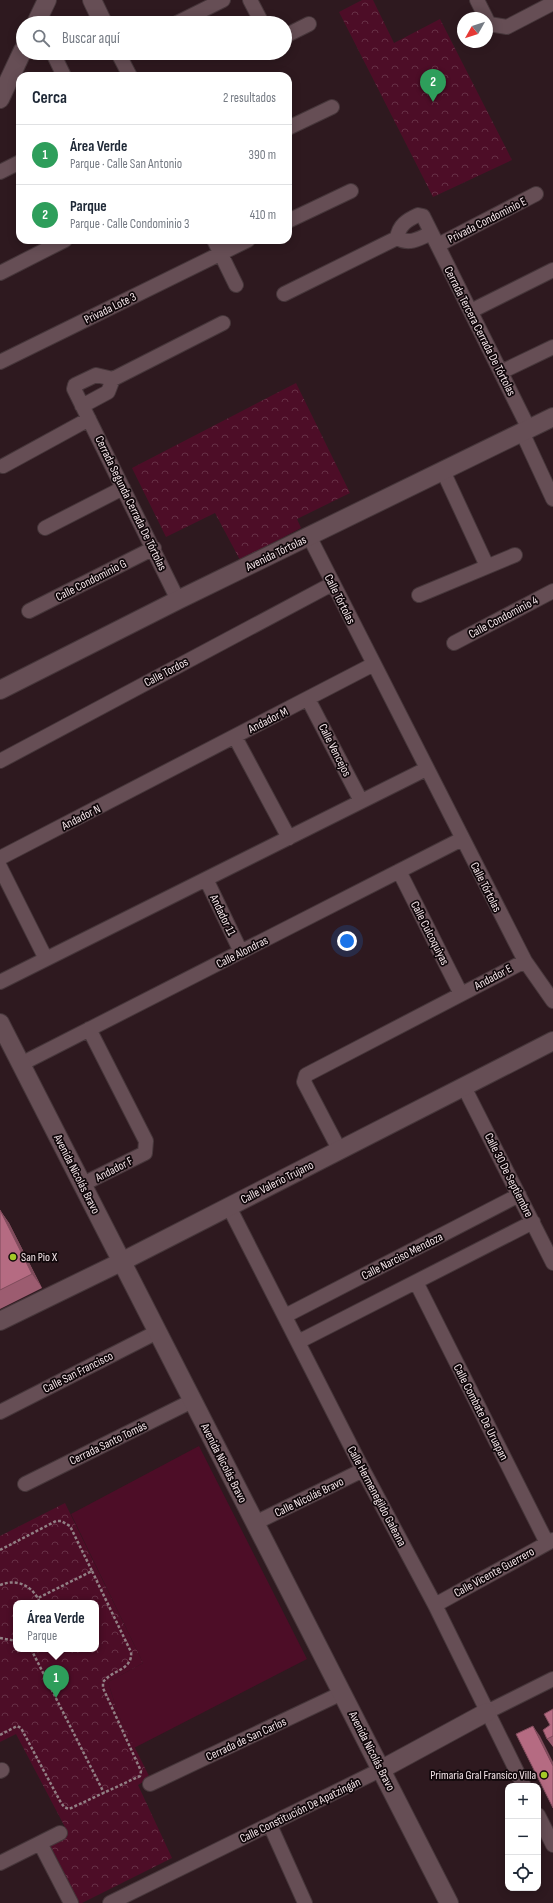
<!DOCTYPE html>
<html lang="es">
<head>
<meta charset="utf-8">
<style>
  body { margin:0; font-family:"Sofia Sans Condensed",sans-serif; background:#f6f6f7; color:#1f2937 }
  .controls { position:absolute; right:12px; bottom:12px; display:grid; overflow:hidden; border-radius:8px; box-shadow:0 2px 10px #0003 }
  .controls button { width:36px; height:36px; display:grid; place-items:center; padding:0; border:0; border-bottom:1px solid #e0e1e3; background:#fff; color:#1f2937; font:20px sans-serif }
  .compass { position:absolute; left:457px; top:12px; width:36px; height:36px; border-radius:50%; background:#fff; box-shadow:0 2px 10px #0003; rotate:231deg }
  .you { position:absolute; left:347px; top:941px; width:14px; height:14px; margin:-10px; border:3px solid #fff; border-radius:50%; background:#1a73e8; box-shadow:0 0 0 6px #1a73e833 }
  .badge { display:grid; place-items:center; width:26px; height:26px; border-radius:50%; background:#5a7130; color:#fff; font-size:13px; font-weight:700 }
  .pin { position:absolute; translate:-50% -33px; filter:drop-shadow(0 1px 2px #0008) }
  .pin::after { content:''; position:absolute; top:21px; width:14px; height:12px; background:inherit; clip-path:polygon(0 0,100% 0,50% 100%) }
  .popup { position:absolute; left:13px; top:1600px; width:86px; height:52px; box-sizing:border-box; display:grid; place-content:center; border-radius:8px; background:#fff; filter:drop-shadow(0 1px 3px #0005); font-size:13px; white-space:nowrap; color:#747a83 }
  .popup b { font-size:15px; color:#1f2937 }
  .popup::after { content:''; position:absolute; left:50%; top:100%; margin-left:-8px; border:8px solid transparent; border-top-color:#fff }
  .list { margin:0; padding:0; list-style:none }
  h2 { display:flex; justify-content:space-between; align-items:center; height:52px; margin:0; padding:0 16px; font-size:17px }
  h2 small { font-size:13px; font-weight:400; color:#747a83 }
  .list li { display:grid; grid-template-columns:26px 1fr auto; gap:12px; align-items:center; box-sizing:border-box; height:60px; padding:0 16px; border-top:1px solid #e0e1e3 }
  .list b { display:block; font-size:15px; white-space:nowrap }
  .list p { margin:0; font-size:13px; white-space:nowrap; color:#747a83 }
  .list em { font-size:13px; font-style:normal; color:#747a83 }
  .icon { flex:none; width:22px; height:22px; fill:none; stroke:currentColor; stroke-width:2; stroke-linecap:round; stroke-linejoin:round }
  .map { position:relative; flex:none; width:553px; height:1903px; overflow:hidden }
  .search { position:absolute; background:#fff; box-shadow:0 2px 10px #0003; left:16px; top:16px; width:276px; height:44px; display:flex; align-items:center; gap:10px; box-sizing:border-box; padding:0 14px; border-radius:22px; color:#747a83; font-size:15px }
  .panel { position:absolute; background:#fff; box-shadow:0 2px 10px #0003; left:16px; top:72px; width:276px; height:172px; border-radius:12px }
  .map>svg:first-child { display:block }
  .green { fill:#4d0d27 }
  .park { fill:url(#park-crowns); fill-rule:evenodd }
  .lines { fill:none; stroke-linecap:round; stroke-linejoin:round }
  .minor-casing { stroke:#46363a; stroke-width:16 }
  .tertiary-casing { stroke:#46363a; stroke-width:20 }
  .path { stroke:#917f84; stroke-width:2.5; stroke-dasharray:3 2; stroke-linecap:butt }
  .minor { stroke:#664e55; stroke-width:14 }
  .tertiary { stroke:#664e55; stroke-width:18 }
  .wall { fill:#9c5c70 }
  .shaded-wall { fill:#7f4b5b }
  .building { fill:#b56b82; stroke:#7f4b5b }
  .poi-dot { fill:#a3c927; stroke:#10070a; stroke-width:1.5 }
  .labels { text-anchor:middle; stroke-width:3.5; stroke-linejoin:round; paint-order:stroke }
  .street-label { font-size:12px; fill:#f5e6ea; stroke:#10070a }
  .poi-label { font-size:12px; fill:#f5e6ea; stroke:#10070a; text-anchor:start }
</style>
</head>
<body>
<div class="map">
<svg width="553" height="1903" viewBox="0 0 553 1903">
  <defs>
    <pattern id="park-crowns" width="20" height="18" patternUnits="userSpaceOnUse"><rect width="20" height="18" fill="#4d0d27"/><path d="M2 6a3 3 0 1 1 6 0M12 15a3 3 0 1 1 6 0" fill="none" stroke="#673046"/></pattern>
  </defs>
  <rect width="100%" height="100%" fill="#2e191f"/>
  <path class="green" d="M 199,1446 L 307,1659 L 134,1748 L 118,1714 L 108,1682 L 143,1663 L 71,1514 Z"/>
  <path class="park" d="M 362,0 L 373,0 L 394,43 L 440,19 L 512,160 L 433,197 L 339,12 Z
    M 296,383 L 350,493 L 297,519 L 301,528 L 240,560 L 215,513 L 166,537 L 132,468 Z
    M 65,1503 L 143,1663 L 108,1682 L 118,1714 L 150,1778 L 138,1785 L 172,1858 L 82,1903 L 79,1903 L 47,1839 L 66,1829 L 16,1734 L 0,1742 L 0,1536 ZM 16,1603 L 96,1603 L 96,1649 L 16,1649 Z"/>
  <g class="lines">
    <defs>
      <path id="minor" d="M 250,0 L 262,23
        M 477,0 L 486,18
        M 487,20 L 489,24 L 507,27 L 553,3
        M 177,23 L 223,0
        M 285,36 L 309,24
        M 53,53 L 64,76
        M 118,53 L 130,76
        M 288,128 L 332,107
        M 0,172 L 20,162
        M 288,221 L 351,191
        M 397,238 C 399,225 407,220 418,215 L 423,216 L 529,429
        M 397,238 C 409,245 419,239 431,233
        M 214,240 L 236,285
        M 438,245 L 536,194
        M 0,273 L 65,240
        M 284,294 L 397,238
        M 471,311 L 553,270
        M 0,362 L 248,240
        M 501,372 L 553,347
        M 82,406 L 108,392 L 113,379
        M 522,432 L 553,499
        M 3,466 L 89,419
        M 443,471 L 487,566
        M 45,528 L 123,488
        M 309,536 L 525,961 L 553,1001
        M 419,595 L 515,555
        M 178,600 L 74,389 L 75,385 L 96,375 L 113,379 L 223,323
        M 29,611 L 154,548
        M 454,643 L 553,591
        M 308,699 L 361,801
        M 235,737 L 289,838
        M 0,761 L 332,584
        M 0,858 L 374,664
        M 0,867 L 46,959
        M 399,871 L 461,994
        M 206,879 L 241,952
        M 0,982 L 426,769
        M 21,1064 L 462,839
        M 464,1087 L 553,1263
        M 340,1151 L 304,1082 L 306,1075 L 525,961
        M 83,1184 L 145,1153 L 146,1141 L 89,1029
        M 229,1207 L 363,1470 L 435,1605 L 524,1786
        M 416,1282 L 547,1543
        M 285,1316 L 519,1195
        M 298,1342 L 533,1222
        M 0,1412 L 157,1332
        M 25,1484 L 192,1401
        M 255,1523 L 363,1470
        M 435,1605 L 553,1540
        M 487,1712 L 553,1679
        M 0,1771 L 2,1770
        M 150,1784 L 342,1693
        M 538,1815 L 553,1845
        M 270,1825 L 305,1903
        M 40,1843 L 71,1903
        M 0,1863 L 60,1833
        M 110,1903 L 382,1769"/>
      <path id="tertiary" d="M 92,0 L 103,23
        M 36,23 L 47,0
        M 0,99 L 23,50
        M 0,690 L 178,600 L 553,417
        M 0,1023 L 449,1903
        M 0,1321 L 121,1262 L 553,1041
        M 382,1769 L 487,1712"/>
    </defs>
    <use href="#minor" class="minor-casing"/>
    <use href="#tertiary" class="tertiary-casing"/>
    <path class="path" d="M 0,1550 L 56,1521 L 61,1521 L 70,1526 L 92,1571 L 38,1598
      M 0,1585 C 18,1578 33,1586 40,1603
      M 0,1638 L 16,1641
      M 31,1649 L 104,1793
      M 0,1735 L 17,1726 L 21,1728 L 60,1801 L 64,1807 L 69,1809 L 140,1776 L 141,1771 L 103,1688 L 103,1682 C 112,1670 133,1670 131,1652 L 92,1571"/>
    <use href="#minor" class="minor"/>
    <use href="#tertiary" class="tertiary"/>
  </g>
  <path class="wall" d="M 0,1210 L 9,1223 L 42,1288 L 0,1309 Z
    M 553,1709 L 553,1747 L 547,1739 Z"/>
  <path class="shaded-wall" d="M 0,1210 L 9,1223 L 42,1288 L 32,1274 Z
    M 533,1726 L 540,1736 L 553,1762 L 553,1766 Z"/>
  <path class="building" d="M 0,1210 L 32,1274 L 0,1290 Z
    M 553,1709 L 553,1736 L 547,1739 L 543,1730 L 550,1725 L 544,1714 Z
    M 533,1726 L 553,1766 L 553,1808 L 516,1734 Z"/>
  <g class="poi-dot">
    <circle cx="13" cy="1257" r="4"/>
    <circle cx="544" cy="1775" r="4"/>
  </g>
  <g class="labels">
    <g class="street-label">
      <text transform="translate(487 220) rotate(-27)" y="4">Privada Condominio E</text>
      <text transform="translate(110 308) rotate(-26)" y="4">Privada Lote 3</text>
      <text transform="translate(480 331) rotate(63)" y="4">Cerrada Tercera Cerrada De Tórtolas</text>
      <text transform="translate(131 503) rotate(64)" y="4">Cerrada Segunda Cerrada De Tórtolas</text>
      <text transform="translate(276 553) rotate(-26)" y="4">Avenida Tórtolas</text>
      <text transform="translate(91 580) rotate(-27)" y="4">Calle Condominio G</text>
      <text transform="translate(340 599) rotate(63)" y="4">Calle Tórtolas</text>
      <text transform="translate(503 617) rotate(-28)" y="4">Calle Condominio 4</text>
      <text transform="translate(166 672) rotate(-28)" y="4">Calle Tordos</text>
      <text transform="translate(268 720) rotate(-27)" y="4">Andador M</text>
      <text transform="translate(335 750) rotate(63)" y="4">Calle Vencejos</text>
      <text transform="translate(81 817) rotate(-27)" y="4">Andador N</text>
      <text transform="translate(486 887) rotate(63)" y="4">Calle Tórtolas</text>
      <text transform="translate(223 915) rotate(64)" y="4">Andador 11</text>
      <text transform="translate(430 933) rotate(63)" y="4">Calle Culcoquiyas</text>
      <text transform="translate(242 952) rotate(-27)" y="4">Calle Alondras</text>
      <text transform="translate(493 977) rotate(-28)" y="4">Andador E</text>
      <text transform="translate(114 1169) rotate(-27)" y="4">Andador F</text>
      <text transform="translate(77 1174) rotate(63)" y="4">Avenida Nicolás Bravo</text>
      <text transform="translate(509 1175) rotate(63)" y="4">Calle 30 De Septiembre</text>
      <text transform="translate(277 1182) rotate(-27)" y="4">Calle Valerio Trujano</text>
      <text transform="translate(402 1256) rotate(-27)" y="4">Calle Narciso Mendoza</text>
      <text transform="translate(78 1372) rotate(-27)" y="4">Calle San Francisco</text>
      <text transform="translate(481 1412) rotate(63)" y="4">Calle Combate De Uruapan</text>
      <text transform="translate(108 1443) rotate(-26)" y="4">Cerrada Santo Tomás</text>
      <text transform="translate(224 1463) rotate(63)" y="4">Avenida Nicolás Bravo</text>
      <text transform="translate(377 1496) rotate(62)" y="4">Calle Hermenegildo Galeana</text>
      <text transform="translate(309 1497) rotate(-26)" y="4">Calle Nicolás Bravo</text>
      <text transform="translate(494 1572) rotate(-29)" y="4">Calle Vicente Guerrero</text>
      <text transform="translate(246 1739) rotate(-25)" y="4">Cerrada de San Carlos</text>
      <text transform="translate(372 1751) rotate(63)" y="4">Avenida Nicolás Bravo</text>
      <text transform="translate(300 1810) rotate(-26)" y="4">Calle Constitución De Apatzingán</text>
    </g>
    <g class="poi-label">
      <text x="21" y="1261">San Pio X</text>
      <text x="536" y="1779" text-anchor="end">Primaria Gral Fransico Villa</text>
    </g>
  </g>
</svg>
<div class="controls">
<button>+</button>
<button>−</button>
<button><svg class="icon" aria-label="locate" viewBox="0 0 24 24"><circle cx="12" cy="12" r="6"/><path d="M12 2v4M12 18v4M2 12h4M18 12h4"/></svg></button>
</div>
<svg class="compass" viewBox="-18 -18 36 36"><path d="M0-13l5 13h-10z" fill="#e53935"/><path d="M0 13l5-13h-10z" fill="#747a83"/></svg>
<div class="you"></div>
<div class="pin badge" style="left:56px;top:1698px;background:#2e9e5b">1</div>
<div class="popup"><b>Área Verde</b>Parque</div>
<div class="pin badge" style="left:433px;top:102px;background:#2e9e5b">2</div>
<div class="search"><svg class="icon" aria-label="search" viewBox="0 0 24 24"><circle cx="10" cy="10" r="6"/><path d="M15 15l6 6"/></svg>Buscar aquí</div>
<section class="panel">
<h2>Cerca<small>2 resultados</small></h2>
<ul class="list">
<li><span class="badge" style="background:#2e9e5b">1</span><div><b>Área Verde</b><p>Parque · Calle San Antonio</p></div><em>390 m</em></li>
<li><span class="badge" style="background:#2e9e5b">2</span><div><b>Parque</b><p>Parque · Calle Condominio 3</p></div><em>410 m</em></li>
</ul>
</section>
</div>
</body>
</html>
